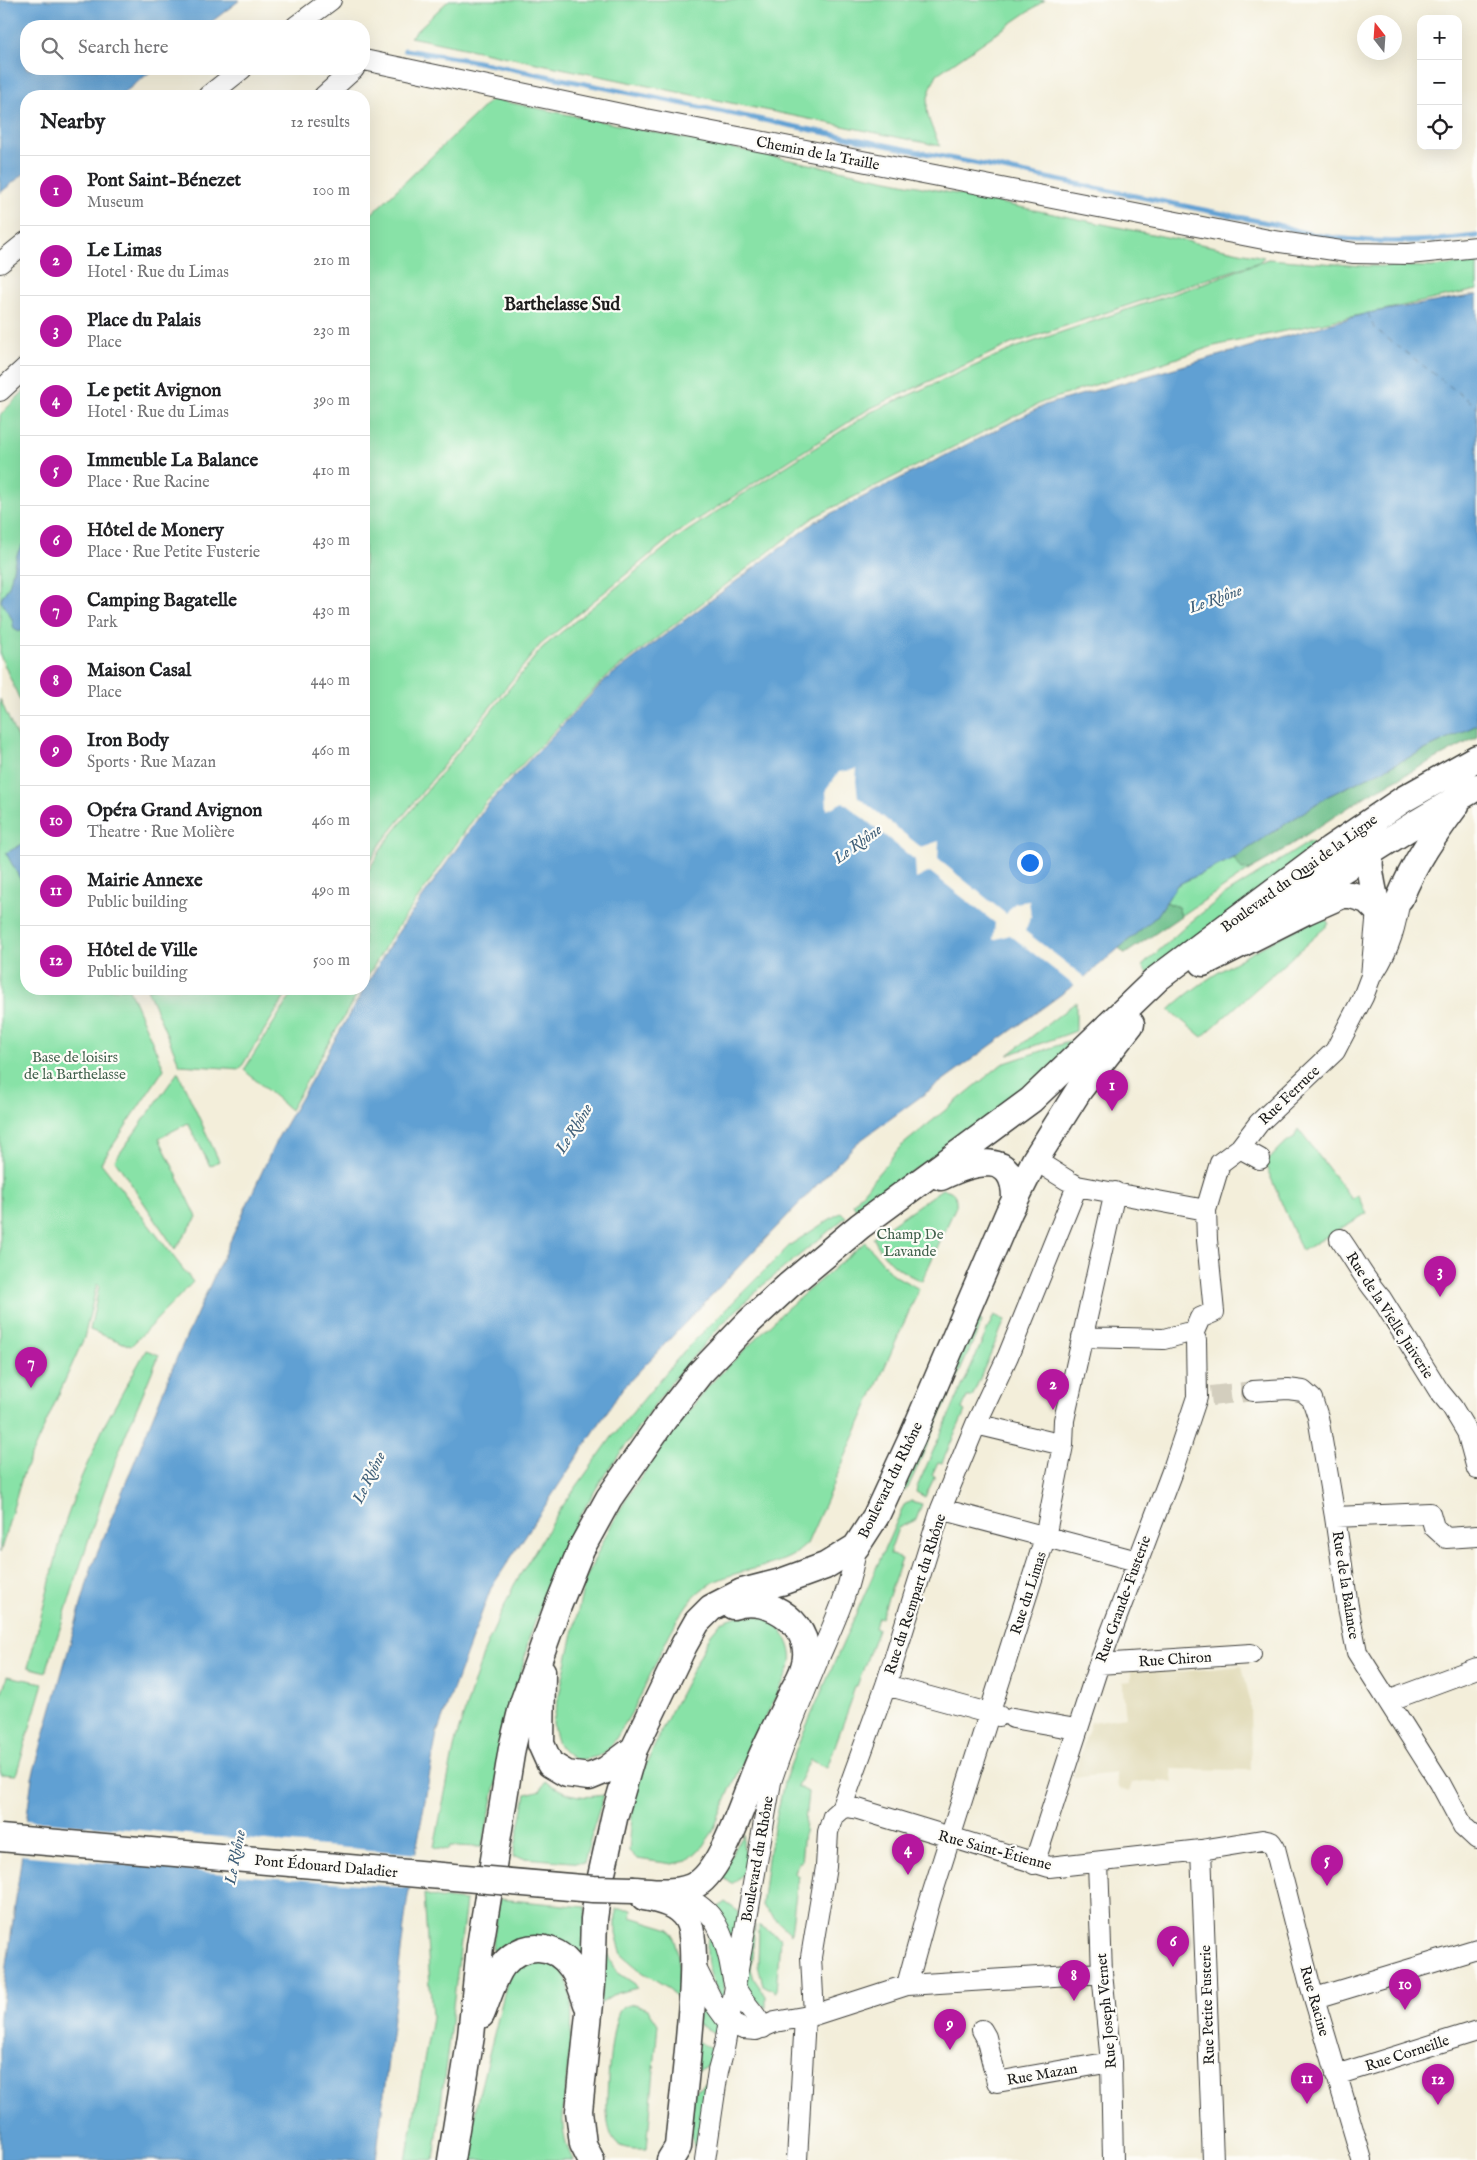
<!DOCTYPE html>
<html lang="en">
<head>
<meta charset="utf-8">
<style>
  body { margin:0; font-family:"IM FELL English",serif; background:#f6f6f6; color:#202124 }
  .controls { position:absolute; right:15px; top:15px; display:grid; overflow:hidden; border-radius:10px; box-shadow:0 5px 20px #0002 }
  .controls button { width:45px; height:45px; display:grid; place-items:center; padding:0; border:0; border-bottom:1px solid #e0e0e0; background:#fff; color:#202124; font:25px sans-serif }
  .compass { position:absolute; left:1357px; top:15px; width:45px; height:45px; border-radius:50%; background:#fff; box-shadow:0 5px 20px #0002; rotate:343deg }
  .you { position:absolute; left:1029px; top:862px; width:18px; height:18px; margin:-12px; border:4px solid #fff; border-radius:50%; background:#1a73e8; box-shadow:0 0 0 8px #1a73e833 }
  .badge { display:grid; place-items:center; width:32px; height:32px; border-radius:50%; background:#b5179e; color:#fff; font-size:16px; font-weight:700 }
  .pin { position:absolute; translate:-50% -41px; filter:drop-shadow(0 1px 2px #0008) }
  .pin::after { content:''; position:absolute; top:26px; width:18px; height:15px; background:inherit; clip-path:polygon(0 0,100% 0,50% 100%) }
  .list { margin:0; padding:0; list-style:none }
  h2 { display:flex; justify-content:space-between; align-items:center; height:65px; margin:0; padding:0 20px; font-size:21px }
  h2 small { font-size:16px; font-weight:400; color:#757577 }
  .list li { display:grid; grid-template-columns:32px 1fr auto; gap:15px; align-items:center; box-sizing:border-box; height:70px; padding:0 20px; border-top:1px solid #e0e0e0 }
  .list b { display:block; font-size:19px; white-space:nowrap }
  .list p { margin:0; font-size:16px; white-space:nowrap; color:#757577 }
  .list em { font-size:16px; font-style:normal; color:#757577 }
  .icon { flex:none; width:28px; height:28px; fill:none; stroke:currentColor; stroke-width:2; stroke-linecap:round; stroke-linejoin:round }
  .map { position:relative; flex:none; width:1477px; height:2160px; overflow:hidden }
  .search { position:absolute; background:#fff; box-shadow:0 5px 20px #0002; left:20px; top:20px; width:350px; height:55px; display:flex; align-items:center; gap:12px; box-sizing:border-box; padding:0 18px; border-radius:20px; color:#757577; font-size:19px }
  .panel { position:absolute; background:#fff; box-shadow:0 5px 20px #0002; left:20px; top:90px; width:350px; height:905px; border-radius:20px }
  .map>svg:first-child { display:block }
  .built { fill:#e2dcba }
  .green { fill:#88e2a7; stroke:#527f62 }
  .forest { fill:#6ec08c; stroke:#456e54 }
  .water { fill:#60a0d3; stroke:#3e5e78 }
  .pier { fill:#f3eeda }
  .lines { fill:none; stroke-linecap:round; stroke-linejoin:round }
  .stream { stroke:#60a0d3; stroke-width:5 }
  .ferry { stroke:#3e5e78; stroke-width:1; stroke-dasharray:6 5; stroke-linecap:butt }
  .minor-tunnel { stroke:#d3cebe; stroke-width:20; stroke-dasharray:20 10; stroke-linecap:butt }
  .minor-casing { stroke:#3c3c38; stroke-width:22 }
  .major-casing { stroke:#3c3c38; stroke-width:29 }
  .minor { stroke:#fff; stroke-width:20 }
  .major { stroke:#fff; stroke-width:26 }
  .major-bridge-casing { stroke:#3c3c38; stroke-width:29; stroke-linecap:butt }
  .major-bridge { stroke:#fff; stroke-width:26 }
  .labels { text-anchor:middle; stroke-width:4.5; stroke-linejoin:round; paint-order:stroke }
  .street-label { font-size:15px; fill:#1c1c1c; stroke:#fdfcf7 }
  .park-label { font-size:15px; fill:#42614d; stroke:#fdfcf7 }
  .water-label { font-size:16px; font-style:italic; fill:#3e5e78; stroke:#fdfcf7 }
  .quarter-label { font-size:18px; font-weight:bold; fill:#1c1c1c; stroke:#fdfcf7 }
</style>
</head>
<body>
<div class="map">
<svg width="1477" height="2160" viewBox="0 0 1477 2160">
  <rect width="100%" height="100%" fill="#fdfcf7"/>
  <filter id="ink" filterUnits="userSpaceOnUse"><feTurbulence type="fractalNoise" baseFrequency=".02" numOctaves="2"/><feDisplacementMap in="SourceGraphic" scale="10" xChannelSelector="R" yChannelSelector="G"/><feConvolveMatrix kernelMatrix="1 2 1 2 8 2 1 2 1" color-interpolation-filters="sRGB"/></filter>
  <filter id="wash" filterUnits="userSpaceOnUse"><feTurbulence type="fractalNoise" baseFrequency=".0096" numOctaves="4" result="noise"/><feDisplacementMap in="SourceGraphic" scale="20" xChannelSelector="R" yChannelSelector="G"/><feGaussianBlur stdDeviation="1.12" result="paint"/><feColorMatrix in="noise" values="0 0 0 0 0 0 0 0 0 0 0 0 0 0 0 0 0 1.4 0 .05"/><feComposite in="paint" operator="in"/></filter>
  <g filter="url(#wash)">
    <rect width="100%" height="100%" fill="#f3eeda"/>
    <path class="built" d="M 1171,1666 L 1178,1672 L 1242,1666 L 1250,1700 L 1251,1770 L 1171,1769 L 1173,1783 L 1159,1780 L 1158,1782 L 1145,1781 L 1132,1783 L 1129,1792 L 1118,1788 L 1116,1773 L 1073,1778 L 1091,1722 L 1126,1717 L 1122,1682 L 1131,1681 L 1131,1670 Z"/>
    <path class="green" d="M 449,0 L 1045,0 L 937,74 C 921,107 926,115 940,146 L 410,37 Z
      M 492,99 L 1264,257 L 1259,262 L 1011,344 L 869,409 L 674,535 L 540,645 L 382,842 L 364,871 L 364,221 Z
      M 1268,259 L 1364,266 L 1432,267 L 1477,262 L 1477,290 L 1214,346 L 1043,402 L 814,517 L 606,677 L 485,803 L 392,935 L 364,983 L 364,878 L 385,843 L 542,648 L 677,538 L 749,490 L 871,412 L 1015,348 L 1199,285 Z
      M 26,389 L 26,714 L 0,655 L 0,415 Z
      M 0,699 L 26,758 L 26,989 L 129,989 L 164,1069 L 101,1163 L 193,1282 L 131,1346 L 90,1330 L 99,1286 L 97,1284 L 84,1338 L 23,1474 L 0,1553 Z
      M 1311,841 L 1317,849 L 1149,974 L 1142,966 L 1187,925 L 1223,896 Z
      M 1234,858 L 1242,869 L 1251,869 L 1181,916 L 1178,907 L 1166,902 L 1177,885 Z
      M 1323,915 L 1329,924 L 1202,1037 L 1169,1010 C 1210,971 1272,942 1323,915 Z
      M 147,989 L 290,989 L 240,1069 L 180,1065 Z
      M 295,989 L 360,989 L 290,1110 L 244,1070 Z
      M 1076,1002 L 1076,1031 L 1008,1055 Z
      M 1086,1036 L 988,1120 L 856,1209 L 853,1204 L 900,1147 L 1002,1064 Z
      M 178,1072 L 219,1161 L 210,1166 L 188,1123 L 159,1138 L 197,1217 L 175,1249 L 115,1160 Z
      M 1298,1129 L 1352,1199 L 1357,1195 L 1367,1213 L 1302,1251 L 1265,1164 L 1282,1146 L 1294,1138 Z
      M 942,1189 C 953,1190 957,1194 956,1206 L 922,1281 C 901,1273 883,1259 873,1237 Z
      M 841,1212 L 846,1217 L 762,1286 L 721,1325 L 672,1381 L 603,1477 L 580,1516 L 559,1558 L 529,1638 L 482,1847 L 450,1846 L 448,1850 L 434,1847 L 456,1739 L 484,1651 L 514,1585 L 559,1511 L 612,1437 L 684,1351 L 790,1245 Z
      M 865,1242 L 892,1274 L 919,1289 L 807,1544 C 802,1548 797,1553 792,1556 C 757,1574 712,1569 687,1605 C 661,1642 648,1688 623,1727 C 617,1736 612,1748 602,1754 C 596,1758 584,1759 576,1760 C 557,1748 556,1743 553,1722 L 585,1580 L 607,1533 L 628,1496 L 676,1427 L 710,1384 L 785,1310 Z
      M 994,1315 L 1005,1320 L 972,1397 L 967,1397 L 962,1409 L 965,1411 L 942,1463 L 938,1462 L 932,1475 L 935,1476 L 925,1497 L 916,1492 L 917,1487 Z
      M 976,1318 L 982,1321 L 981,1324 L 908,1488 L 898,1495 Z
      M 146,1350 L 159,1355 L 125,1436 L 103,1495 L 46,1672 L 28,1667 L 65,1523 L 81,1478 L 105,1424 Z
      M 911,1501 L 922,1504 L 916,1520 L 898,1528 L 889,1554 L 902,1559 L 881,1618 L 878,1617 L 875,1628 L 878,1629 L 857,1686 L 854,1686 L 851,1695 L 853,1696 L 827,1768 L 810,1760 L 797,1786 L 808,1792 L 801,1862 L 798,1862 L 795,1873 L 798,1876 L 791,1934 L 762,1906 L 769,1851 L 784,1782 L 798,1745 L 904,1505 Z
      M 740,1615 C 748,1616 760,1615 767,1618 C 781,1625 794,1647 791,1663 C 790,1666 788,1670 787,1674 L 730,1790 L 712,1833 L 702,1847 L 687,1861 L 673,1864 L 637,1859 L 629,1851 L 634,1791 L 664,1725 L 711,1634 L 721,1622 Z
      M 7,1676 L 43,1683 L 16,1775 L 0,1774 L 0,1700 Z
      M 545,1781 C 567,1795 578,1799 604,1795 L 593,1829 L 584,1863 L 513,1857 L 526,1794 L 541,1790 Z
      M 744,1834 L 743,1844 L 748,1860 L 742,1875 L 732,1884 L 719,1874 Z
      M 424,1894 L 439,1898 L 466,1901 L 434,2160 L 406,2160 L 432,2017 Z
      M 499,1899 L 586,1907 L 584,1960 L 496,1951 L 492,1949 Z
      M 725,1902 L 739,1912 L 733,1945 L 715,1910 Z
      M 616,1909 L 632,1909 L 631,1917 L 670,1929 C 682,1951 679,1976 678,2000 L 669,1988 L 642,1972 L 622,1955 L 616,1934 Z
      M 755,1925 L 751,1969 L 754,1979 L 766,1996 L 766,2008 L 755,1999 L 745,1987 L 746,1949 Z
      M 759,1925 L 780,1938 L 776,1992 L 763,1985 L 758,1965 Z
      M 709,1929 L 723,1971 L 724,2006 C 710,1976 703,1962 709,1929 Z
      M 604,1946 L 617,1972 L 635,1984 L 637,1988 L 617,1993 L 600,2004 Z
      M 546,1958 C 550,1961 556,1964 559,1967 C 586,1993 561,2090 563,2127 C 564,2138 568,2150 573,2160 L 467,2160 L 477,2102 L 509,1974 L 518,1965 Z
      M 700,1997 L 721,2027 L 719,2035 L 697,2024 Z
      M 635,2004 L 648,2009 L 658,2024 L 647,2149 C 638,2149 625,2150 617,2144 C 610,2138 607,2121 607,2112 C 606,2095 611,2019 621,2009 C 625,2005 631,2005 635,2004 Z
      M 696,2041 L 711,2048 L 716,2053 L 714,2063 L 698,2070 Z
      M 704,2084 L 709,2084 L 698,2153 C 686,2136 692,2110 693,2091 Z"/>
    <path class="forest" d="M 1477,725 L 1477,737 L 1369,794 L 1269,859 L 1251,869 L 1242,870 L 1234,858 L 1328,796 Z
      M 1166,902 L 1178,907 L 1181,916 L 1125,954 L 1119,948 L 1157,916 Z"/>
    <path class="water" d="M 0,0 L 240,0 L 206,26 L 26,26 L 26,69 L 154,69 L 120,96 L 26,96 L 26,172 L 0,193 Z
      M 1477,295 L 1477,725 L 1328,796 L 1234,858 L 1177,885 L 1157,916 L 1085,977 L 857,1143 L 622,1389 L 491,1588 L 437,1733 L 407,1902 L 376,2160 L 0,2160 L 0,2018 L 32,1778 L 92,1566 L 177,1357 L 277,1139 L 394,938 L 488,804 L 605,680 L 816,521 L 1045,405 L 1368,313 Z
      M 26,541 L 26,624 L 23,630 L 19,632 L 14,629 L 12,619 L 1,601 C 2,594 8,590 10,583 C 14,568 14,552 26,541 Z
      M 26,842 L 26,890 L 6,853 Z"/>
    <path class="pier" d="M 857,769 L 856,781 L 858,797 L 921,847 L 939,841 L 938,859 L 1006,914 L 1015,903 L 1029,901 L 1031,916 L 1025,931 L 1087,979 L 1076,987 L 1010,935 L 993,940 L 995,923 L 930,872 L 916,879 L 915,860 L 843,802 L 827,810 L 826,789 L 839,772 Z
      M 24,1820 L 418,1854 L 412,1888 L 249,1876 L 19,1855 Z"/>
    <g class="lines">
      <path class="stream" d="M 405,50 L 468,60 L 1273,224 C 1287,227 1302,233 1317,235 C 1370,245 1424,242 1477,236"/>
      <path class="ferry" d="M 1368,313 L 1374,328 L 1477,407"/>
    </g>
  </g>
  <g filter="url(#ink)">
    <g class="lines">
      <path class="minor-tunnel" d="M 1211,1396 L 1253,1391"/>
      <defs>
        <path id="minor" d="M 296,26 L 331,0
          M 364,60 L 645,119 L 1274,241 L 1354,253 L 1409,254 L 1477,247
          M 208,96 L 242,69
          M 324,96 L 354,69
          M 0,263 L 26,242
          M 0,391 L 26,367
          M 1375,971 C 1390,948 1396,925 1400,898
          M 1240,1148 L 1260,1159
          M 1035,1160 L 1067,1180
          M 1072,1183 L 1077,1186 L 1206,1210
          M 1340,1239 C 1354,1258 1365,1281 1381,1298 L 1439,1391 L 1452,1407 L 1467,1432 L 1477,1469
          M 1193,1334 L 1200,1318 L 1214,1312 L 1207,1240 L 1206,1210 L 1220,1163 L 1240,1148 L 1259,1123 L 1335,1051 L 1363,997 L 1371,976 L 1377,910
          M 1082,1337 L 1164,1339 L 1186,1333 L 1193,1334
          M 1253,1391 L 1288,1389 L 1303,1391 L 1312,1399 L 1318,1417 L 1335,1517 L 1348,1607 L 1357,1652 L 1440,1783 L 1463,1826 L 1477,1839
          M 976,1424 L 1063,1445
          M 941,1509 L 1137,1561
          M 1335,1517 L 1430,1513 L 1434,1527 L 1446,1538 L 1477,1536
          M 1099,1664 L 1251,1654
          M 886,1685 L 999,1716
          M 1388,1701 L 1477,1668
          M 1013,1718 L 1076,1729
          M 841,1809 L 848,1807 L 858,1809 L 1049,1867 L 1201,1850 L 1262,1840 L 1271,1842 L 1275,1848 L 1309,1981 L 1362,2160
          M 1201,1850 L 1213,2160
          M 1098,1863 L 1102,1973 L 1111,2062 L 1113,2160
          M 1034,1864 L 1099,1664 L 1174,1466 L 1197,1397 L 1196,1340 L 1193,1334
          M 669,1891 C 708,1903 720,1921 729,1959 C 731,1968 732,1978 735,1986 C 741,2001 755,2011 763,2028
          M 695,1966 L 712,2000 L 728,2022 L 743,2029 L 756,2030 L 775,2022 L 814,2015 L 907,1985 L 1102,1973
          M 907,1985 L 930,1901 L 1045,1538 L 1063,1445 L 1064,1420 L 1115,1192
          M 1315,1998 L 1477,1949
          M 814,2015 L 811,1957 L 826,1867 L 828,1832 L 833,1816 L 841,1809 L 886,1685 L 941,1509 L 976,1424 L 1008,1356 L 1077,1186
          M 982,2030 L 986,2037 L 997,2082 L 1111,2062
          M 1336,2075 L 1477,2031
          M 705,2160 L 718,2071 L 724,2049 L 771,1782 C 785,1738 803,1696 821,1653 C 836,1619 852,1584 856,1547
          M 797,2160 L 805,2017"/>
        <path id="major" d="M 1374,841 C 1364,864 1374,886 1377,910
          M 1400,898 C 1414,863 1434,835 1456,805
          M 1255,925 L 1415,824 L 1477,787
          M 1203,963 L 1306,911 L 1342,895 L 1351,895 L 1367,900 L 1377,910
          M 941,1177 C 972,1162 1016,1148 1015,1200
          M 542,1671 L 541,1744 L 550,1764 L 567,1774 L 589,1777 L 606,1770 L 634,1749
          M 634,1890 C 654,1891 679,1895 697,1884 C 724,1868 747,1789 760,1760 C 770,1737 782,1714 793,1691 C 797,1684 802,1675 804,1667 C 817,1627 769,1593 733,1606
          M 644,1897 C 660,1900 678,1904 687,1919 C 704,1947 681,2106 678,2147 L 670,2160
          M 481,2015 C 487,2001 494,1976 503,1965 C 523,1942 554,1942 572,1968 C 579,1978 583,1992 587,2004
          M 451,2160 L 471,2036 L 480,1946 L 512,1748 L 523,1703 L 558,1606 L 581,1549 L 609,1498 L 664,1419 L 700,1373 L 749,1322 L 788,1286 L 860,1226 L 1031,1100 L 1158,978 L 1330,849 L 1404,799 L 1477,758
          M 591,2160 L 583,2144 L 579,2111 L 592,1984 L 594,1919 L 598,1890 L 615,1814 L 634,1749 L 684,1645 L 697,1622 L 711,1608 L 742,1592 L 781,1582 L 825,1566 L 856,1547 L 876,1516 L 912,1438 L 1009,1212 L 1035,1160 L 1079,1090 L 1131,1024"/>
      </defs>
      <use href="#minor" class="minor-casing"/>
      <use href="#major" class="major-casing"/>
      <use href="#minor" class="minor"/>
      <use href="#major" class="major"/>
      <defs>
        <path id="major-bridge" d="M 0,1838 L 593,1889 L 634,1890"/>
      </defs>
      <use href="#major-bridge" class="major-bridge-casing"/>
      <use href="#major-bridge" class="major-bridge"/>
    </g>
  </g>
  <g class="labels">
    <g class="street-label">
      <text transform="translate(818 153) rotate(11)" y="5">Chemin de la Traille</text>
      <text transform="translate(1299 873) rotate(-36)" y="5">Boulevard du Quai de la Ligne</text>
      <text transform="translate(1289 1095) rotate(-44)" y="5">Rue Ferruce</text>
      <text transform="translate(1390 1315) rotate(57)" y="5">Rue de la Vielle Juiverie</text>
      <text transform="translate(890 1480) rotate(-64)" y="5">Boulevard du Rhône</text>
      <text transform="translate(1346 1585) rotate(81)" y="5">Rue de la Balance</text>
      <text transform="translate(1028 1593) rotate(-72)" y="5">Rue du Limas</text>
      <text transform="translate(915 1594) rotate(-72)" y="5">Rue du Rempart du Rhône</text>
      <text transform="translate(1123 1599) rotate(-70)" y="5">Rue Grande-Fusterie</text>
      <text transform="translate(1175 1659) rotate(-4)" y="5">Rue Chiron</text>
      <text transform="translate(995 1850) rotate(15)" y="5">Rue Saint-Étienne</text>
      <text transform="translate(757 1859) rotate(-80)" y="5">Boulevard du Rhône</text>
      <text transform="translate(326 1866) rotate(5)" y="5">Pont Édouard Daladier</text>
      <text transform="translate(1315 2001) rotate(74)" y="5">Rue Racine</text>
      <text transform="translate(1207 2005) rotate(-92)" y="5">Rue Petite Fusterie</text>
      <text transform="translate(1106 2011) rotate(-95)" y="5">Rue Joseph Vernet</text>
      <text transform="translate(1407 2053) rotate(-18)" y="5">Rue Corneille</text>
      <text transform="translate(1042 2074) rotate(-10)" y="5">Rue Mazan</text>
    </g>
    <g class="park-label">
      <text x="75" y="1062">Base de loisirs<tspan x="75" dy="17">de la Barthelasse</tspan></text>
      <text x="910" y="1239">Champ De<tspan x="910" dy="17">Lavande</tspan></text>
    </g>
    <g class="water-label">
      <text transform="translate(1215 598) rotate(-20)" y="6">Le Rhône</text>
      <text transform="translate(857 843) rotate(-36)" y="6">Le Rhône</text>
      <text transform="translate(573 1128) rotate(-58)" y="6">Le Rhône</text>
      <text transform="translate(368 1477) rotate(-64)" y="6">Le Rhône</text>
      <text transform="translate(234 1857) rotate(-79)" y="6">Le Rhône</text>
    </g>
    <g class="quarter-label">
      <text x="562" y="310">Barthelasse Sud</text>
    </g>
  </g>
</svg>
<div class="controls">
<button>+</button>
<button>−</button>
<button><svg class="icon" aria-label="locate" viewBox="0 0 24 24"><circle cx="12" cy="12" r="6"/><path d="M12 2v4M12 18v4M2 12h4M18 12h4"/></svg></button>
</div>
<svg class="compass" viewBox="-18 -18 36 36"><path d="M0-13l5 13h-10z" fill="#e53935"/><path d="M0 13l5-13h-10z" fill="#757577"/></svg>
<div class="you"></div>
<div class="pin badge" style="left:1112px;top:1111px">1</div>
<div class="pin badge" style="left:1053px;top:1410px">2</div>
<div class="pin badge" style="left:1440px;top:1297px">3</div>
<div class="pin badge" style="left:908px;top:1875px">4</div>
<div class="pin badge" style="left:1327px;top:1886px">5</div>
<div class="pin badge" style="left:1173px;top:1967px">6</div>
<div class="pin badge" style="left:31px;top:1388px">7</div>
<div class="pin badge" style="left:1074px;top:2001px">8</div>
<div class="pin badge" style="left:950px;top:2050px">9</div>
<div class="pin badge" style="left:1405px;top:2010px">10</div>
<div class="pin badge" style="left:1307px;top:2104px">11</div>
<div class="pin badge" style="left:1438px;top:2105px">12</div>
<div class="search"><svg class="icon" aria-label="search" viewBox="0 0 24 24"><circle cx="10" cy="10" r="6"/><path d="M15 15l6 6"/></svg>Search here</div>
<section class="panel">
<h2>Nearby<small>12 results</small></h2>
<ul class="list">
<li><span class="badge">1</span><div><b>Pont Saint-Bénezet</b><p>Museum</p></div><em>100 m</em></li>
<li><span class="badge">2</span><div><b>Le Limas</b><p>Hotel · Rue du Limas</p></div><em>210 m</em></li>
<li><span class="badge">3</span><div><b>Place du Palais</b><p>Place</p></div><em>230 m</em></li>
<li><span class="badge">4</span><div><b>Le petit Avignon</b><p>Hotel · Rue du Limas</p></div><em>390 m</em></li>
<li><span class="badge">5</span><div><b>Immeuble La Balance</b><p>Place · Rue Racine</p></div><em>410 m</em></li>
<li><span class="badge">6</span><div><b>Hôtel de Monery</b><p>Place · Rue Petite Fusterie</p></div><em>430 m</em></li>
<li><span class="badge">7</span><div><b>Camping Bagatelle</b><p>Park</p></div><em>430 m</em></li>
<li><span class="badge">8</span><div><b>Maison Casal</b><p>Place</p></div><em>440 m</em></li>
<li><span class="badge">9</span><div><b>Iron Body</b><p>Sports · Rue Mazan</p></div><em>460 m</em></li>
<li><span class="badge">10</span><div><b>Opéra Grand Avignon</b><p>Theatre · Rue Molière</p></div><em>460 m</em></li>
<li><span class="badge">11</span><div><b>Mairie Annexe</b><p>Public building</p></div><em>490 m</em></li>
<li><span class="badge">12</span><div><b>Hôtel de Ville</b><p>Public building</p></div><em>500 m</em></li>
</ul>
</section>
</div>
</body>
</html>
